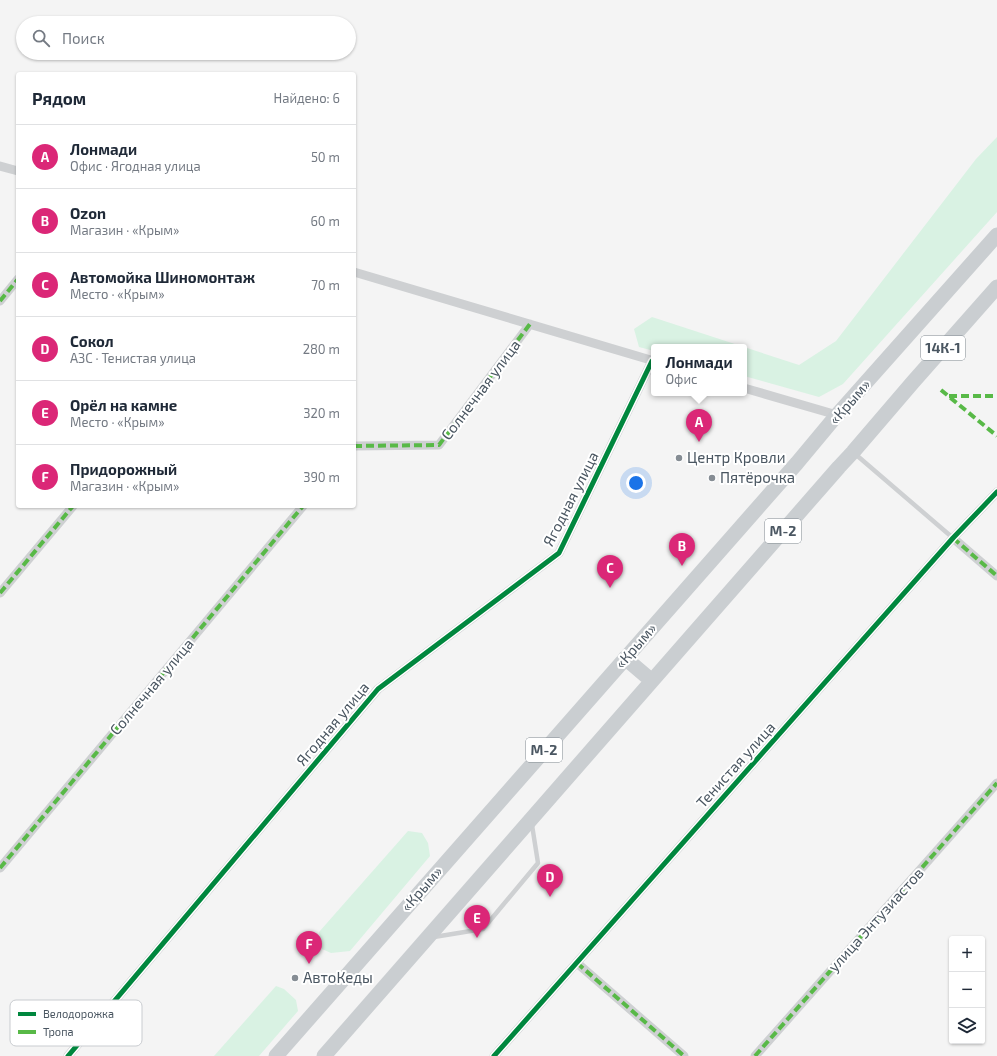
<!DOCTYPE html>
<html lang="ru">
<head>
<meta charset="utf-8">
<style>
  body { margin:0; font-family:"Exo 2",sans-serif; background:#f2f2f3; color:#1f2937 }
  .controls { position:absolute; right:12px; bottom:12px; display:grid; overflow:hidden; border-radius:4px; box-shadow:0 1px 3px #0004 }
  .controls button { width:36px; height:36px; display:grid; place-items:center; padding:0; border:0; border-bottom:1px solid #e0e1e3; background:#fff; color:#1f2937; font:20px sans-serif }
  .you { position:absolute; left:636px; top:483px; width:14px; height:14px; margin:-10px; border:3px solid #fff; border-radius:50%; background:#1a73e8; box-shadow:0 0 0 6px #1a73e833 }
  .badge { display:grid; place-items:center; width:26px; height:26px; border-radius:50%; background:#db2777; color:#fff; font-size:13px; font-weight:700 }
  .pin { position:absolute; translate:-50% -33px; filter:drop-shadow(0 1px 2px #0008) }
  .pin::after { content:''; position:absolute; top:21px; width:14px; height:12px; background:inherit; clip-path:polygon(0 0,100% 0,50% 100%) }
  .popup { position:absolute; left:651px; top:344px; width:96px; height:52px; box-sizing:border-box; display:grid; place-content:center; border-radius:4px; background:#fff; filter:drop-shadow(0 1px 3px #0005); font-size:13px; white-space:nowrap; color:#747a83 }
  .popup b { font-size:15px; color:#1f2937 }
  .popup::after { content:''; position:absolute; left:50%; top:100%; margin-left:-8px; border:8px solid transparent; border-top-color:#fff }
  .list { margin:0; padding:0; list-style:none }
  h2 { display:flex; justify-content:space-between; align-items:center; height:52px; margin:0; padding:0 16px; font-size:17px }
  h2 small { font-size:13px; font-weight:400; color:#747a83 }
  .list li { display:grid; grid-template-columns:26px 1fr auto; gap:12px; align-items:center; box-sizing:border-box; height:64px; padding:0 16px; border-top:1px solid #e0e1e3 }
  .list b { display:block; font-size:15px; white-space:nowrap }
  .list p { margin:0; font-size:13px; white-space:nowrap; color:#747a83 }
  .list em { font-size:13px; font-style:normal; color:#747a83 }
  .icon { flex:none; width:22px; height:22px; fill:none; stroke:currentColor; stroke-width:2; stroke-linecap:round; stroke-linejoin:round }
  .map { position:relative; flex:none; width:997px; height:1056px; overflow:hidden }
  .search { position:absolute; background:#fff; box-shadow:0 1px 3px #0004; left:16px; top:16px; width:340px; height:44px; display:flex; align-items:center; gap:10px; box-sizing:border-box; padding:0 14px; border-radius:22px; color:#747a83; font-size:15px }
  .panel { position:absolute; background:#fff; box-shadow:0 1px 3px #0004; left:16px; top:72px; width:340px; height:436px; border-radius:4px }
  .map>svg:first-child { display:block }
  .green { fill:#d9f2e3 }
  .lines { fill:none; stroke-linecap:round; stroke-linejoin:round }
  .service { stroke:#ced0d2; stroke-width:4.5 }
  .minor { stroke:#ced0d2; stroke-width:9 }
  .primary { stroke:#caced1; stroke-width:15 }
  .quiet { stroke:#58b947; stroke-width:4; stroke-dasharray:8 4; stroke-linecap:butt }
  .cycleway-casing { stroke:#fff; stroke-width:8 }
  .cycleway { stroke:#00873e; stroke-width:5 }
  .poi-dot { fill:#868d94; stroke:#fff; stroke-width:1.5 }
  .labels { text-anchor:middle; stroke-width:4; stroke-linejoin:round; paint-order:stroke }
  .shield { fill:#fff; stroke:#808990; stroke-width:1 }
  .shield-label { font-size:14px; font-weight:bold; fill:#4a5661 }
  .street-label { font-size:15px; fill:#4a5661; stroke:#fff }
  .poi-label { font-size:15px; fill:#4a5661; stroke:#fff; text-anchor:start }
  .key { fill:#fff; stroke:#c9ccd0; stroke-width:1 }
  .key-label { font-size:11px; fill:#4a5661 }
</style>
</head>
<body>
<div class="map">
<svg width="997" height="1056" viewBox="0 0 997 1056">
  <rect width="100%" height="100%" fill="#f4f4f4"/>
  <path class="green" d="M 997,137 L 997,212 L 843,384 L 819,397 L 744,376 L 744,347 L 799,365 L 836,341 L 976,159 Z
    M 652,317 L 744,347 L 654,347 L 654,351 L 639,347 L 634,329 Z
    M 408,831 L 422,833 L 428,843 L 430,856 L 350,951 L 331,953 L 322,949 L 319,932 Z
    M 276,986 L 284,989 L 296,1000 L 298,1011 L 259,1056 L 214,1056 Z"/>
  <g class="lines">
    <path class="service" d="M 854,453 L 953,538
      M 434,937 L 483,929 L 538,863 L 532,825"/>
    <path class="minor" d="M 0,166 L 18,171
      M 354,272 L 654,361
      M 0,301 L 18,279
      M 744,388 L 837,415
      M 354,446 L 439,445 L 530,324
      M 953,538 L 997,576
      M 0,593 L 73,506
      M 0,868 L 303,506
      M 577,963 L 684,1056
      M 68,1056 L 378,689 L 559,553 L 652,361
      M 494,1056 L 953,538 L 997,492
      M 755,1056 L 997,783"/>
    <path class="primary" d="M 625,658 L 652,681
      M 276,1056 L 797,463 L 837,415 L 997,235
      M 324,1056 L 839,467 L 853,452 L 913,382 L 997,287"/>
    <path class="quiet" d="M 0,301 L 18,279
      M 941,390 L 997,436
      M 949,396 L 997,396
      M 354,446 L 439,445 L 530,324
      M 953,538 L 997,576
      M 0,593 L 73,506
      M 0,868 L 303,506
      M 577,963 L 684,1056
      M 755,1056 L 997,783"/>
    <defs>
      <path id="cycleway" d="M 68,1056 L 378,689 L 559,553 L 652,361
        M 494,1056 L 953,538 L 997,492"/>
    </defs>
    <use href="#cycleway" class="cycleway-casing"/>
    <use href="#cycleway" class="cycleway"/>
  </g>
  <g class="poi-dot">
    <circle cx="679" cy="458" r="4"/>
    <circle cx="712" cy="478" r="4"/>
    <circle cx="295" cy="978" r="4"/>
  </g>
  <g class="labels">
    <g class="shield">
      <rect x="921" y="336" width="44" height="24" rx="3"/>
      <rect x="765" y="519" width="36" height="24" rx="3"/>
      <rect x="526" y="738" width="36" height="24" rx="3"/>
    </g>
    <g class="shield-label">
      <text x="943" y="353">14К-1</text>
      <text x="783" y="536">М-2</text>
      <text x="544" y="755">М-2</text>
    </g>
    <g class="street-label">
      <text transform="translate(481 390) rotate(-53)" y="5">Солнечная улица</text>
      <text transform="translate(850 402) rotate(-49)" y="5">«Крым»</text>
      <text transform="translate(571 499) rotate(-63)" y="5">Ягодная улица</text>
      <text transform="translate(636 646) rotate(-49)" y="5">«Крым»</text>
      <text transform="translate(152 687) rotate(-50)" y="5">Солнечная улица</text>
      <text transform="translate(333 724) rotate(-50)" y="5">Ягодная улица</text>
      <text transform="translate(736 765) rotate(-48)" y="5">Тенистая улица</text>
      <text transform="translate(422 889) rotate(-49)" y="5">«Крым»</text>
      <text transform="translate(876 920) rotate(-48)" y="5">улица Энтузиастов</text>
    </g>
    <g class="poi-label">
      <text x="687" y="463">Центр Кровли</text>
      <text x="720" y="483">Пятёрочка</text>
      <text x="303" y="983">АвтоКеды</text>
    </g>
  </g>
  <rect x="10" y="1000" width="132" height="46" rx="6" class="key"/>
  <rect x="18" y="1012" width="18" height="4" fill="#00873e"/>
  <rect x="18" y="1030" width="18" height="4" fill="#58b947"/>
  <g class="key-label">
    <text x="43" y="1018">Велодорожка</text>
    <text x="43" y="1036">Тропа</text>
  </g>
</svg>
<div class="controls">
<button>+</button>
<button>−</button>
<button><svg class="icon" aria-label="layers" viewBox="0 0 24 24"><path d="M12 4l9 5-9 5-9-5zM3 14l9 5 9-5"/></svg></button>
</div>
<div class="you"></div>
<div class="pin badge" style="left:699px;top:442px">A</div>
<div class="popup"><b>Лонмади</b>Офис</div>
<div class="pin badge" style="left:682px;top:566px">B</div>
<div class="pin badge" style="left:610px;top:588px">C</div>
<div class="pin badge" style="left:550px;top:897px">D</div>
<div class="pin badge" style="left:477px;top:938px">E</div>
<div class="pin badge" style="left:309px;top:964px">F</div>
<div class="search"><svg class="icon" aria-label="search" viewBox="0 0 24 24"><circle cx="10" cy="10" r="6"/><path d="M15 15l6 6"/></svg>Поиск</div>
<section class="panel">
<h2>Рядом<small>Найдено: 6</small></h2>
<ul class="list">
<li><span class="badge">A</span><div><b>Лонмади</b><p>Офис · Ягодная улица</p></div><em>50 m</em></li>
<li><span class="badge">B</span><div><b>Ozon</b><p>Магазин · «Крым»</p></div><em>60 m</em></li>
<li><span class="badge">C</span><div><b>Автомойка Шиномонтаж</b><p>Место · «Крым»</p></div><em>70 m</em></li>
<li><span class="badge">D</span><div><b>Сокол</b><p>АЗС · Тенистая улица</p></div><em>280 m</em></li>
<li><span class="badge">E</span><div><b>Орёл на камне</b><p>Место · «Крым»</p></div><em>320 m</em></li>
<li><span class="badge">F</span><div><b>Придорожный</b><p>Магазин · «Крым»</p></div><em>390 m</em></li>
</ul>
</section>
</div>
</body>
</html>
